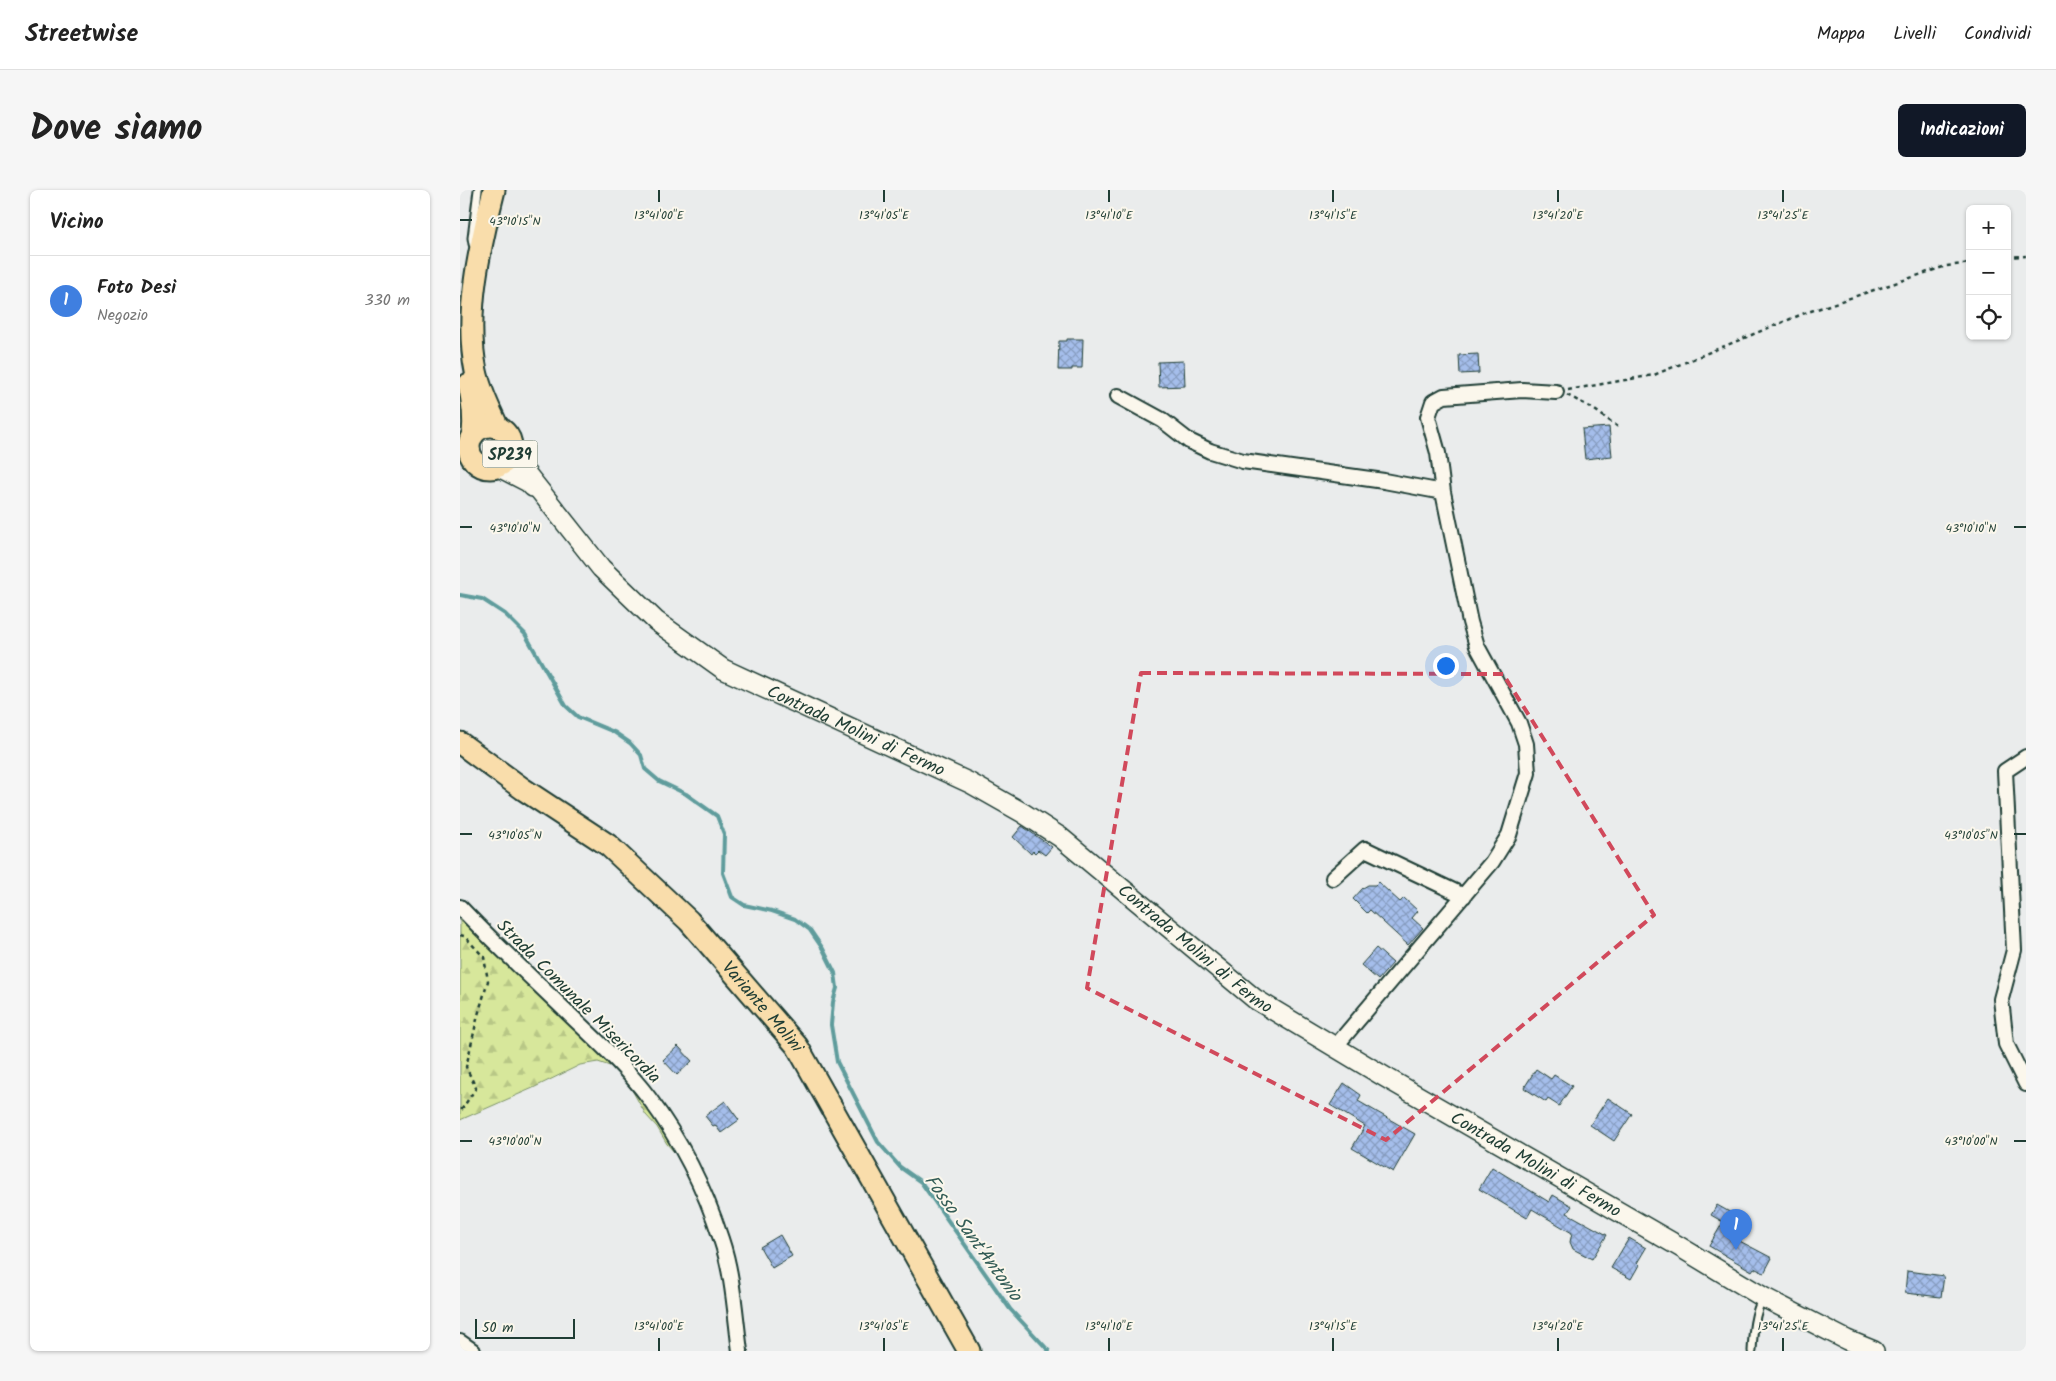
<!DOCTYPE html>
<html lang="it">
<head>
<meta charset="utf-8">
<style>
  body { margin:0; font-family:Kalam,sans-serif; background:#f6f6f6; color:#222 }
  .controls { position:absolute; right:15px; top:15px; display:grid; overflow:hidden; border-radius:8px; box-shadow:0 1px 4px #0004 }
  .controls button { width:45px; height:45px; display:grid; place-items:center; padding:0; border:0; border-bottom:1px solid #e0e0e0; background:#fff; color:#222; font:25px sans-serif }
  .scale { position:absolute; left:15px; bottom:12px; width:100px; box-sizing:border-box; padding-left:5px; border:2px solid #1f3d34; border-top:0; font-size:14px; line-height:18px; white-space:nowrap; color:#1f3d34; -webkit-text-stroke:4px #fbf7ec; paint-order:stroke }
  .you { position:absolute; left:985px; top:475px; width:18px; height:18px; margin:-12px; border:4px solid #fff; border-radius:50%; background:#1a73e8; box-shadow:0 0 0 8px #1a73e833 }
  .badge { display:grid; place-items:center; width:32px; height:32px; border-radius:50%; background:#111827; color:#fff; font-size:16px; font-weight:700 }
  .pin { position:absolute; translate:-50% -41px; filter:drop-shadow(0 1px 2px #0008) }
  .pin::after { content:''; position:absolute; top:26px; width:18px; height:15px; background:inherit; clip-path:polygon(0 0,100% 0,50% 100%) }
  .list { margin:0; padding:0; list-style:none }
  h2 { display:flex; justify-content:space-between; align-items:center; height:65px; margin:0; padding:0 20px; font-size:21px }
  h2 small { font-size:16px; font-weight:400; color:#767676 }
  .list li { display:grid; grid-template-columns:32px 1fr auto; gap:15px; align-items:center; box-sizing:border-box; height:90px; padding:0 20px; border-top:1px solid #e0e0e0 }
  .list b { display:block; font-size:19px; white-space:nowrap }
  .list p { margin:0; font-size:16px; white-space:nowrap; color:#767676 }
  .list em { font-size:16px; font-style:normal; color:#767676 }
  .icon { flex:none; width:28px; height:28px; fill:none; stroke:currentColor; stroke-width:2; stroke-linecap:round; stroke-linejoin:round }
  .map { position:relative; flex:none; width:1566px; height:1161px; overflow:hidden; border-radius:8px }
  header { display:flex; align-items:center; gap:30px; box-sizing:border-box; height:70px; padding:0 25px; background:#fff; border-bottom:1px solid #e0e0e0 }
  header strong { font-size:24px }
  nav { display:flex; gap:28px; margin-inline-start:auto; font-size:18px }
  .intro { display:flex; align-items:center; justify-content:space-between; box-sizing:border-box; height:120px; padding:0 30px }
  h1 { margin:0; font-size:35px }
  .button { padding:12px 22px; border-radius:8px; background:#111827; color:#fff; font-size:18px; font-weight:700 }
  main { display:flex; gap:30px; padding:0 30px }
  aside { flex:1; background:#fff; border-radius:8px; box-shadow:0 1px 4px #0004 }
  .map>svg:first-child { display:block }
  .forest { fill:url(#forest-firs); stroke:#7b9268 }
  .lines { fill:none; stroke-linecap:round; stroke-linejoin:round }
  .stream { stroke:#5f9c9c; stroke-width:4 }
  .building { fill:url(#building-cross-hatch); stroke:#1f3d34 }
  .lane-casing { stroke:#1f3d34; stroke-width:11 }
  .street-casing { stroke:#1f3d34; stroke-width:18 }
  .secondary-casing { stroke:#1f3d34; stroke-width:22 }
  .primary-casing { stroke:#1f3d34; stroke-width:25 }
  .path { stroke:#1f3d34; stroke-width:2.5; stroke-dasharray:4 4; stroke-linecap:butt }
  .lane { stroke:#fbf7ec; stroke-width:7 }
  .street { stroke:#fbf7ec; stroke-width:14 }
  .secondary { stroke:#fbf7ec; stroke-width:19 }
  .primary { stroke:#f9ddab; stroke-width:21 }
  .marked { fill:none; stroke:#d1495b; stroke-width:4; stroke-dasharray:10 6; stroke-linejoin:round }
  .ticks { fill:none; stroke:#1f3d34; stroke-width:2 }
  .labels { text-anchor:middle; stroke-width:4; stroke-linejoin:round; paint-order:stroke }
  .shield { fill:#fbf7ec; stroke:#61756b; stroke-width:1 }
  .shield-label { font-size:16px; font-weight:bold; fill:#1f3d34 }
  .street-label { font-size:18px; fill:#1f3d34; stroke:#fbf7ec }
  .water-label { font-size:19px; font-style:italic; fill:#345d57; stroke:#fbf7ec }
  .ticks-label { font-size:12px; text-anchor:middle; fill:#1f3d34; stroke:#fbf7ec; stroke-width:4; stroke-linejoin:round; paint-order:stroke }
</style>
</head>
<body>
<header>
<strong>Streetwise</strong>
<nav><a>Mappa</a><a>Livelli</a><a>Condividi</a></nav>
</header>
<div class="intro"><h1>Dove siamo</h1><a class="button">Indicazioni</a></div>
<main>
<aside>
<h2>Vicino<small></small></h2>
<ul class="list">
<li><span class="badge" style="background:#3f7fe0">1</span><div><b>Foto Desi</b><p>Negozio</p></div><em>330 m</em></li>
</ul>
</aside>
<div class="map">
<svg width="1566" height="1161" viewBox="0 0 1566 1161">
  <defs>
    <pattern id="forest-firs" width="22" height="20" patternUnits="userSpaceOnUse" patternTransform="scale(1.25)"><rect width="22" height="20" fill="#d7e79b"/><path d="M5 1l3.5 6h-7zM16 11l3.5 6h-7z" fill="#b8c786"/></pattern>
    <pattern id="building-cross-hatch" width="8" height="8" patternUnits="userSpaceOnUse" patternTransform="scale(1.25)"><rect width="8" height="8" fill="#a5beeb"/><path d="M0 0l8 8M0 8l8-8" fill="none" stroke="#869cbf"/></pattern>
  </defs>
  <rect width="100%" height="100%" fill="#eaecec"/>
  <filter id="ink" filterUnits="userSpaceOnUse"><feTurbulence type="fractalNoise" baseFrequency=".02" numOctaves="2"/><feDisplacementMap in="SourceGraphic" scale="10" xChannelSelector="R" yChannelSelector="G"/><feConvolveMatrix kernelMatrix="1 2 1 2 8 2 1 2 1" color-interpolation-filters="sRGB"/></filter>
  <g filter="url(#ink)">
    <path class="forest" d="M 0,718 L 187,907 L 224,973 L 207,954 L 197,937 L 186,925 L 168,893 L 153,877 L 138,872 L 120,875 L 73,898 L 0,930 Z"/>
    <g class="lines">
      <path class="stream" d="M 0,405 L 22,409 L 45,424 L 65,444 L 106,516 L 118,527 L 154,542 L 170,553 L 181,565 L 185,579 L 199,591 L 226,604 L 257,626 L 264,644 L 263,683 L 272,707 L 284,715 L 312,721 L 335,729 L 350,740 L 363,759 L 375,783 L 377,798 L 373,812 L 371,835 L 377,872 L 418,952 L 440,977 L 461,992 L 550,1119 L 589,1161"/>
    </g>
    <path class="building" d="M 607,149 L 623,149 L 622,178 L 612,178 L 612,180 L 598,180 L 599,151 L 607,151 Z
      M 1018,164 L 1019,183 L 1000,184 L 999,165 Z
      M 724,171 L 725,196 L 699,197 L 698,172 Z
      M 1149,237 L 1152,266 L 1125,269 L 1122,239 Z
      M 562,636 L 592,657 L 585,665 L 578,660 L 575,663 L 573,661 L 571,664 L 553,647 Z
      M 918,692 L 940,712 L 944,708 L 958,721 L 952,728 L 963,738 L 948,755 L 910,720 L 907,723 L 893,709 L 903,698 L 908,695 L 915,695 Z
      M 916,758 L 933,773 L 918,790 L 901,775 Z
      M 218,856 L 232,871 L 217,885 L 203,870 Z
      M 1076,879 L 1091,889 L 1094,885 L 1112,896 L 1099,916 L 1088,909 L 1086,912 L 1064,898 Z
      M 884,893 L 901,905 L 898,911 L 955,944 L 933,982 L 892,958 L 905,936 L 870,915 Z
      M 1148,908 L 1172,924 L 1154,951 L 1130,935 Z
      M 265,911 L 279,930 L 261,943 L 255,935 L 253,936 L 245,926 Z
      M 1032,977 L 1089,1012 L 1093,1005 L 1112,1016 L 1107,1023 L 1147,1045 L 1132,1069 L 1113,1059 L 1110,1052 L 1112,1043 L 1072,1019 L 1067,1028 L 1019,999 Z
      M 1257,1015 L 1282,1029 L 1272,1047 L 1312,1068 L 1304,1083 L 1294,1078 L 1292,1081 L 1249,1056 L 1263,1032 L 1251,1025 Z
      M 320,1045 L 332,1066 L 312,1078 L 300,1057 Z
      M 1169,1048 L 1186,1058 L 1177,1073 L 1179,1075 L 1171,1089 L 1151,1078 Z
      M 1447,1081 L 1484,1086 L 1481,1107 L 1445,1103 Z"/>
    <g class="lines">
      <defs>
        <path id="lane" d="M 13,54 L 12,48 L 18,0
          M 1292,1161 C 1293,1144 1294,1123 1303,1108"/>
        <path id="street" d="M 658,206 L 702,230 L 729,251 L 750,261 L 783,271 L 924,291 L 983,302
          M 1566,567 L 1545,581 L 1554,760 L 1541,809 L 1546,854 L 1566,894
          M 873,688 L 905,659 L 1004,706
          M 0,717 C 35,754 72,788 108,823 C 136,850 166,877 189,908 C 221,951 245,999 261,1049 C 273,1084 275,1124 280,1161
          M 875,857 L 1032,672 L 1049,645 L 1068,583 L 1066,554 L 1059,533 L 1017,456 L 1010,432 L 983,302 L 978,263 L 968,227 L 973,212 L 984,206 L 1062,200 L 1096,202
          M 0,1152 L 13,1161"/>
        <g id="secondary">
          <path id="s1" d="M 50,263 L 141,378 L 196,431 L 263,479 L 510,593 L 563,623 L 600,647 L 795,809 L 925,887 L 1220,1057 L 1303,1107 L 1387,1150 L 1414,1161"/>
          <path d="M 39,277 L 68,292 L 73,297"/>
        </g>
        <g id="primary">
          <path d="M 34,0 C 20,56 4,124 16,181 C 20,201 30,220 38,238"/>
          <path d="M 9,194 C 13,212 15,227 13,245"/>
          <circle cx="30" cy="257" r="21"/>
          <path id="s2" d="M 0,553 L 63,599 L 148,655 L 229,731 L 337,856 L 509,1161"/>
        </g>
      </defs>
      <use href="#lane" class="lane-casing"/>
      <use href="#street" class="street-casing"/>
      <use href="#secondary" class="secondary-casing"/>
      <use href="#primary" class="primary-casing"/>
      <path class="path" d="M 1547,67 L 1566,66
        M 1108,200 L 1194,185 L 1345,123 L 1486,76 L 1510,73
        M 1107,205 L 1132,218 L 1161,239
        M 0,745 L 4,746 L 24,767 L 28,791 L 18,825 L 6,877 L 16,898 L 0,922"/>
      <use href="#lane" class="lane"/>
      <use href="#street" class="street"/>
      <use href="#secondary" class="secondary"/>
      <use href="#primary" class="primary"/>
    </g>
  </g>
  <path class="marked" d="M 681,483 L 1043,484 L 1194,725 L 926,950 L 627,798 Z"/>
  <path class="ticks" d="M 199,0 L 199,12M 424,0 L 424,12M 649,0 L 649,12M 873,0 L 873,12M 1098,0 L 1098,12M 1323,0 L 1323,12M 0,30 L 12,30M 0,337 L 12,337M 1554,337 L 1566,337M 0,644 L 12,644M 1554,644 L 1566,644M 0,951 L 12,951M 1554,951 L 1566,951M 199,1148 L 199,1161M 424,1148 L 424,1161M 649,1148 L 649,1161M 873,1148 L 873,1161M 1098,1148 L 1098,1161M 1323,1148 L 1323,1161"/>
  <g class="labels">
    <rect class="shield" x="22.5" y="250.5" width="55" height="27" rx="4"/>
    <g class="shield-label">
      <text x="50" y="270">SP239</text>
    </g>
    <g class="street-label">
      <text dy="6" stroke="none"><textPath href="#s1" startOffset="452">Contrada Molini di Fermo</textPath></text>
      <text dy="6" stroke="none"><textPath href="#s1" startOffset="858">Contrada Molini di Fermo</textPath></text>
      <text transform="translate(119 811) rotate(45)" y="6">Strada Comunale Misericordia</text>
      <text dy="6" stroke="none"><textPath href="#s2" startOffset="404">Variante Molini</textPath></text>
      <text dy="6" stroke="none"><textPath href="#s1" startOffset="1262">Contrada Molini di Fermo</textPath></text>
    </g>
    <g class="water-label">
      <text transform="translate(514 1047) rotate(54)" y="7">Fosso Sant'Antonio</text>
    </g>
  </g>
  <g class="ticks-label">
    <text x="199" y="29">13°41'00"E</text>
    <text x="424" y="29">13°41'05"E</text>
    <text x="649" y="29">13°41'10"E</text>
    <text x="873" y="29">13°41'15"E</text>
    <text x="1098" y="29">13°41'20"E</text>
    <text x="1323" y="29">13°41'25"E</text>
    <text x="55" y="35">43°10'15"N</text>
    <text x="55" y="342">43°10'10"N</text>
    <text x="1511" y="342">43°10'10"N</text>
    <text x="55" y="649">43°10'05"N</text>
    <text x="1511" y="649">43°10'05"N</text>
    <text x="55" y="955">43°10'00"N</text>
    <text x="1511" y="955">43°10'00"N</text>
    <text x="199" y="1140">13°41'00"E</text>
    <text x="424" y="1140">13°41'05"E</text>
    <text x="649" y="1140">13°41'10"E</text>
    <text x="873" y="1140">13°41'15"E</text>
    <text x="1098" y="1140">13°41'20"E</text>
    <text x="1323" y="1140">13°41'25"E</text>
  </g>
</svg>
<div class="controls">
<button>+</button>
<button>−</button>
<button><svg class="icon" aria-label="locate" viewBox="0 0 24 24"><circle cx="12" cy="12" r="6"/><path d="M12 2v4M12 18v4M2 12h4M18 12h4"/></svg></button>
</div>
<div class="scale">50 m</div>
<div class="you"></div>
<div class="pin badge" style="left:1276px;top:1060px;background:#3f7fe0">1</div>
</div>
</main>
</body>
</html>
